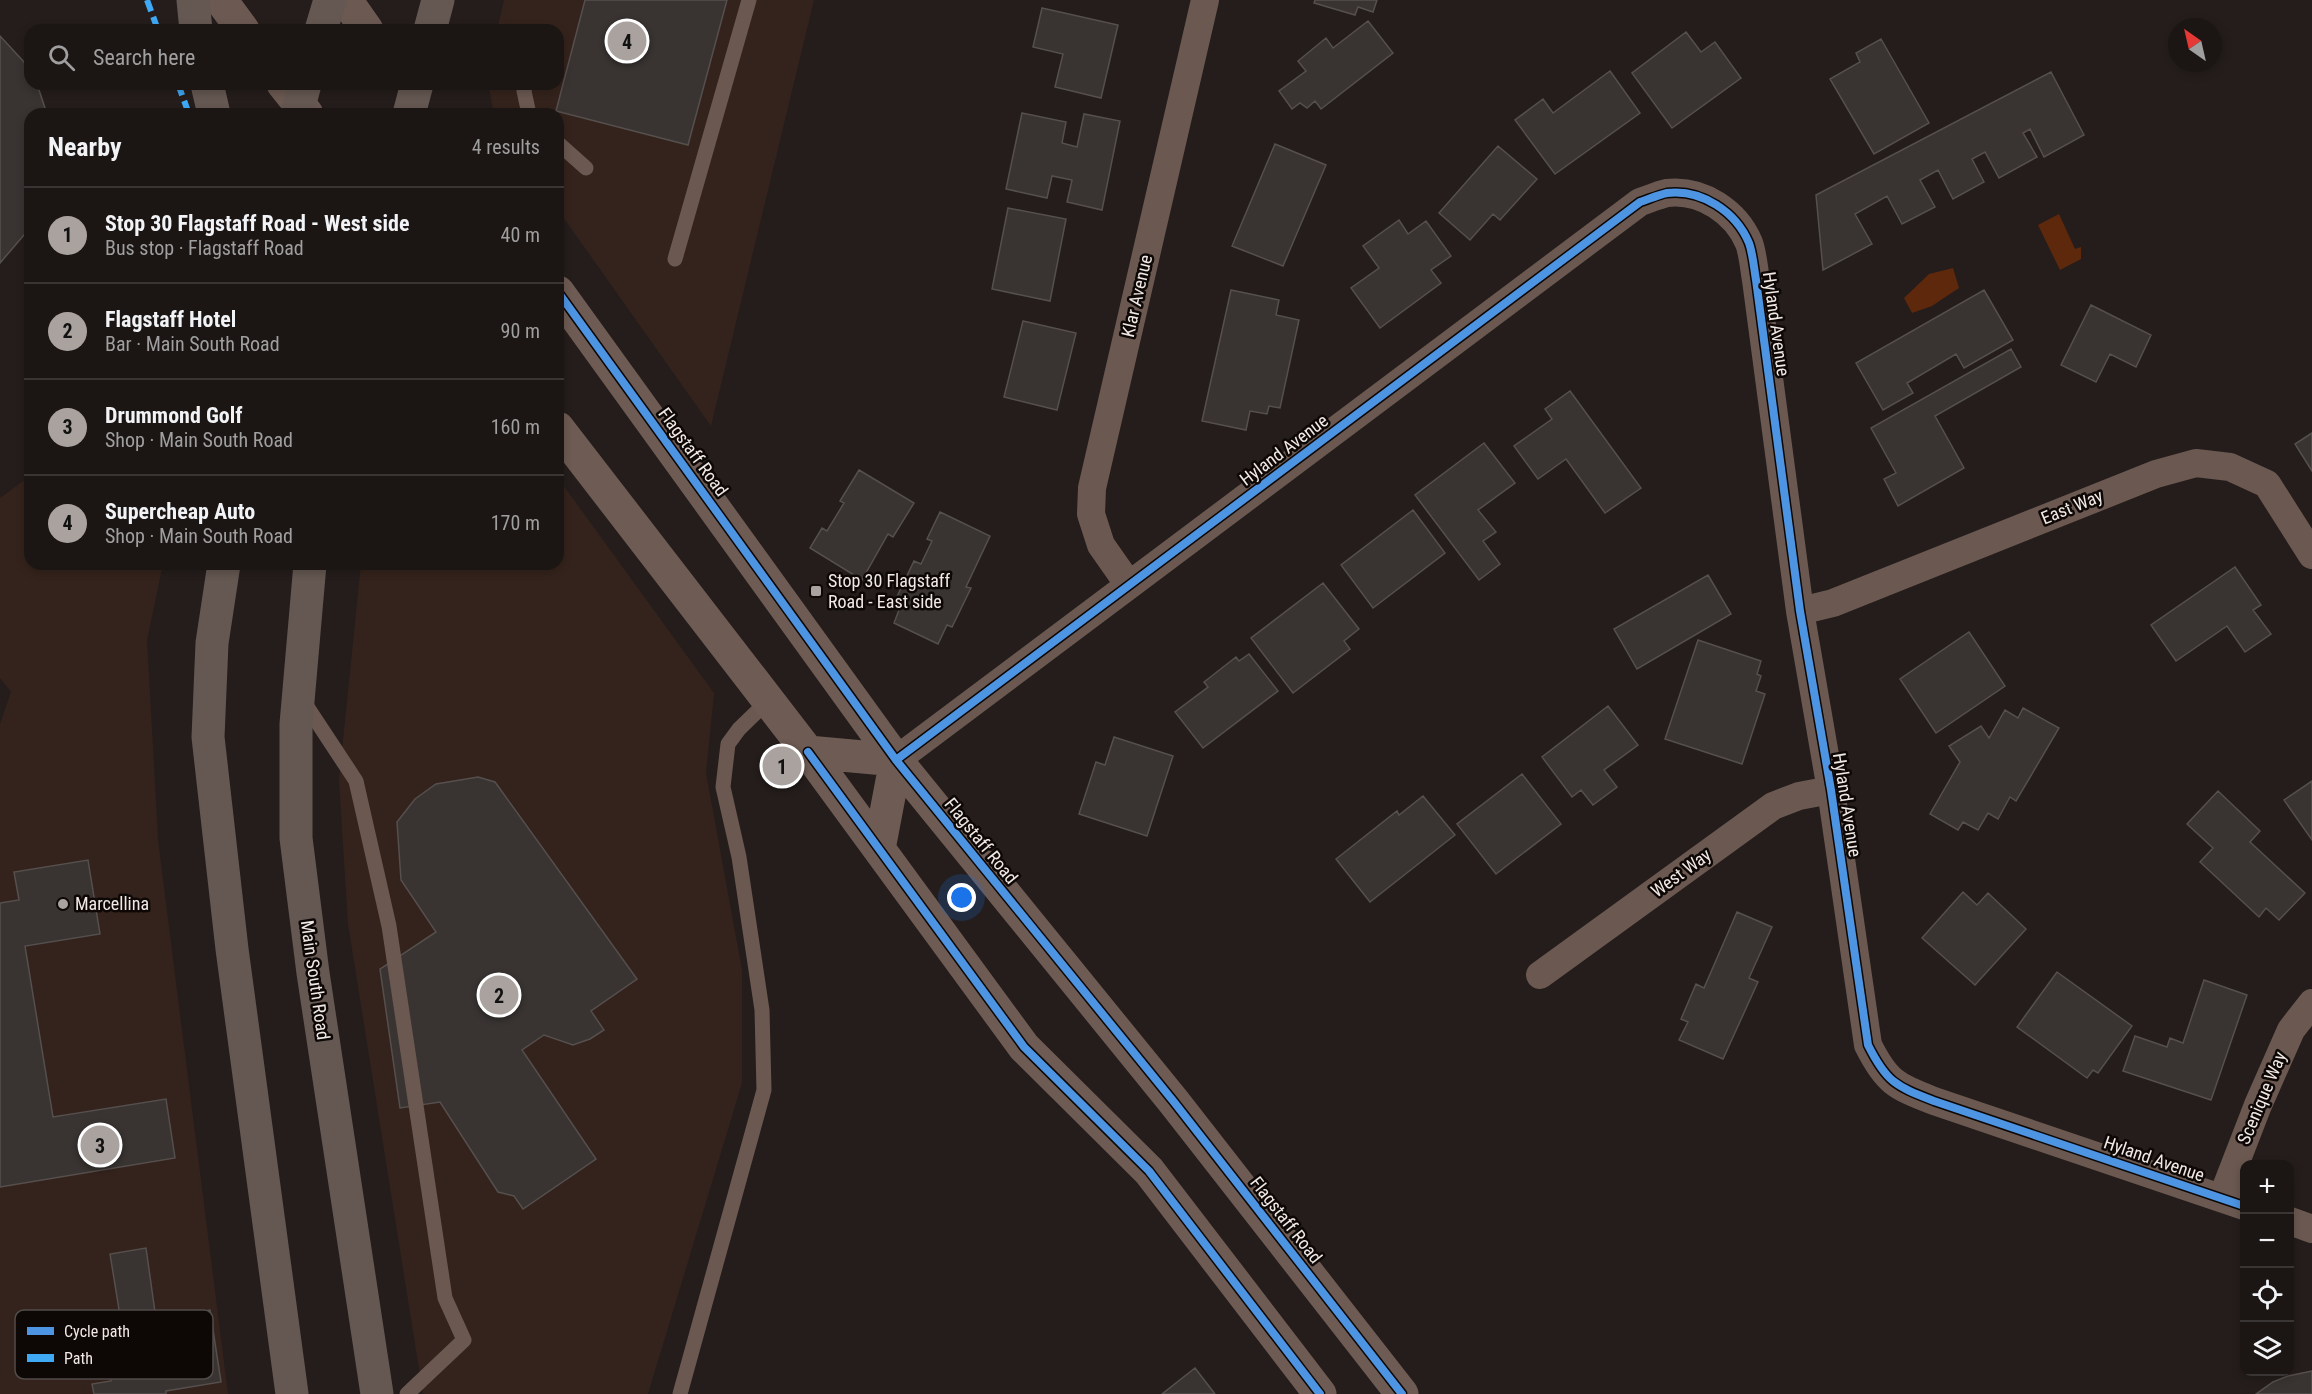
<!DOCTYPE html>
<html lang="en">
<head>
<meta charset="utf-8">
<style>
  body { margin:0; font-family:"Roboto Condensed",sans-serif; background:#241f1d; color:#f1f3f6 }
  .controls { position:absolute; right:18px; bottom:18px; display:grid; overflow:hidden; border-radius:12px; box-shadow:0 3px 9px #0003 }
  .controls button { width:54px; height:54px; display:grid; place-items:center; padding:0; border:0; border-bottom:2px solid #393534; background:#1b1614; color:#f1f3f6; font:30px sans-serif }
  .compass { position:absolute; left:2168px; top:18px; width:54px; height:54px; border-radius:50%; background:#1b1614; box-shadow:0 3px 9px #0003; rotate:326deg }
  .you { position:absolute; left:962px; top:898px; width:21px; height:21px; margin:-15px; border:4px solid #fff; border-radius:50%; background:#1a73e8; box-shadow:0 0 0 9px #1a73e833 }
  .badge { display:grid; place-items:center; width:39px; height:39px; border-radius:50%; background:#a9a29e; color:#111; font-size:20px; font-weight:700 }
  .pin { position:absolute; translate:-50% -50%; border:3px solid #fff; box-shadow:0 2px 6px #0006 }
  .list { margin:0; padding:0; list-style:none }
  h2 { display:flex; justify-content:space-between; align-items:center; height:78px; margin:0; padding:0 24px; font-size:26px }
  h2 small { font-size:20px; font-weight:400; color:#a09fa0 }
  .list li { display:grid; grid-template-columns:39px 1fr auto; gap:18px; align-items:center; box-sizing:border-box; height:96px; padding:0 24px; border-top:2px solid #393534 }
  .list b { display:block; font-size:22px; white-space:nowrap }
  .list p { margin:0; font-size:20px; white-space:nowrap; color:#a09fa0 }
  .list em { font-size:20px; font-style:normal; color:#a09fa0 }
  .icon { flex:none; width:33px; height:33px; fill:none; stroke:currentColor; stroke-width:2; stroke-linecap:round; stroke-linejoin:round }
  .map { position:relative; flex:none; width:2312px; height:1394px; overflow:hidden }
  .search { position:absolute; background:#1b1614; box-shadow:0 3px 9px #0003; left:24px; top:24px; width:540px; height:66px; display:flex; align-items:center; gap:15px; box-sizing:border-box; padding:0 21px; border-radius:18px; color:#a09fa0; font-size:22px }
  .panel { position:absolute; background:#1b1614; box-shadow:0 3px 9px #0003; left:24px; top:108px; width:540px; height:462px; border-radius:18px }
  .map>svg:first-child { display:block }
  .built { fill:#34231c }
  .water { fill:#5e280c }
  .building { fill:#393432; stroke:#554f4d; stroke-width:1.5 }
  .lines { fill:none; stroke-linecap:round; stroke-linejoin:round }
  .lane { stroke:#6b5951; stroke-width:15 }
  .street { stroke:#6b5951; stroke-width:28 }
  .secondary { stroke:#6e5b53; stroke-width:33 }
  .primary { stroke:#6b5952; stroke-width:33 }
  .highway { stroke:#655852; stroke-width:33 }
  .quiet { stroke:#3fa9f5; stroke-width:6; stroke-dasharray:12 6; stroke-linecap:butt }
  .cycleway-casing { stroke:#0d0806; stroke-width:11 }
  .cycleway { stroke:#4d94e3; stroke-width:8 }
  .poi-dot { fill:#a9a29e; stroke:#0d0806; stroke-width:2 }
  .labels { text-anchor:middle; stroke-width:5; stroke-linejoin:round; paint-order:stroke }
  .street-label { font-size:18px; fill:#f1e9e5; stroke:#0d0806 }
  .poi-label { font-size:18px; fill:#f1e9e5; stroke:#0d0806; text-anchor:start }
  .key { fill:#0d0806; stroke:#514c49; stroke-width:1.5 }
  .key-label { font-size:16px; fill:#f1e9e5 }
</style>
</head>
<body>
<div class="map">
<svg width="2312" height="1394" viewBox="0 0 2312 1394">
  <rect width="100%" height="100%" fill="#241d1b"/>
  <path class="built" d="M 504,0 L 814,0 L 711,426 L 558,210 L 558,114 L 494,114 L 488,84 L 558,84 L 558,30 L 497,30 Z
    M 30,476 L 30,564 L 163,564 L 147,640 L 158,840 L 228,1394 L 0,1394 L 0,724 L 11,692 L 0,678 L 0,498 Z
    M 558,478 L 714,693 L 706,773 L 742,970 L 742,1083 L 648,1394 L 423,1394 L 348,924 L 339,780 L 361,564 L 558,564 Z"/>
  <path class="water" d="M 2059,214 L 2075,249 L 2081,247 L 2081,259 L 2060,270 L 2038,225 Z
    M 1953,268 L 1959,288 L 1932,306 L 1912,313 L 1904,298 L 1929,274 Z"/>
  <path class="building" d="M 585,0 L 727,0 L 688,145 L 556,111 Z
    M 1315,0 L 1377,0 L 1373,12 L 1358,7 L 1355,15 L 1314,3 Z
    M 1042,8 L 1118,25 L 1101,98 L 1055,87 L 1063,54 L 1033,47 Z
    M 1368,21 L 1393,53 L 1321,109 L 1315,101 L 1307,108 L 1300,103 L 1292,109 L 1279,91 L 1306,71 L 1298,61 L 1326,38 L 1333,48 Z
    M 1686,32 L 1701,52 L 1715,42 L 1741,78 L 1672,128 L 1632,73 Z
    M 0,36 L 24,62 L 30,72 L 30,84 L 37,84 L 47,114 L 30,114 L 30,228 L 0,263 Z
    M 1881,39 L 1929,123 L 1874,154 L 1830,79 L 1860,62 L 1856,53 Z
    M 1610,71 L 1640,113 L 1555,174 L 1515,120 L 1543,99 L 1553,113 Z
    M 2051,72 L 2084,135 L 2044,157 L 2030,129 L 2023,133 L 2037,157 L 1999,178 L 1985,152 L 1972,159 L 1984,182 L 1953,199 L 1938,170 L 1920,180 L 1935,207 L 1902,224 L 1887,196 L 1855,214 L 1872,244 L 1823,270 L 1816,195 Z
    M 1022,113 L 1066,122 L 1062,143 L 1077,147 L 1084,114 L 1120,121 L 1102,210 L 1067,202 L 1072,180 L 1052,176 L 1047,198 L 1006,189 Z
    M 1275,144 L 1326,165 L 1283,266 L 1232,246 Z
    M 1498,146 L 1537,179 L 1500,220 L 1493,214 L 1470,240 L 1439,213 Z
    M 1008,208 L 1066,219 L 1050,301 L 992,289 Z
    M 1399,220 L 1408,234 L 1426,221 L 1451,256 L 1431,270 L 1441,283 L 1380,328 L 1351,288 L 1379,268 L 1363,246 Z
    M 1231,290 L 1279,300 L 1276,315 L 1299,320 L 1280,408 L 1269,406 L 1267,414 L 1250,411 L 1246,430 L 1202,421 Z
    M 1984,290 L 2013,340 L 1964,368 L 1956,354 L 1907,383 L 1913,393 L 1883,410 L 1856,363 Z
    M 2091,305 L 2151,335 L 2136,367 L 2110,354 L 2096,382 L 2061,365 Z
    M 1023,321 L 1076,333 L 1057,410 L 1004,397 Z
    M 2011,349 L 2021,367 L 1935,416 L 1964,468 L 1898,506 L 1884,479 L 1896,473 L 1871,428 Z
    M 1570,391 L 1641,488 L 1605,513 L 1566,459 L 1538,479 L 1514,446 L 1552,419 L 1545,409 Z
    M 2312,433 L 2312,471 L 2295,444 Z
    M 1484,443 L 1515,483 L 1478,510 L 1496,532 L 1483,541 L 1500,564 L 1479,580 L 1415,495 Z
    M 859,470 L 914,503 L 893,537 L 888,534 L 862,580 L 810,548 L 822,528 L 827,531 L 844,503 L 840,501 Z
    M 1413,510 L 1445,553 L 1373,608 L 1341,565 Z
    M 940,512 L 990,536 L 966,587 L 971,588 L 952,627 L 947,625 L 938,644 L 894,623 L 899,610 L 892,607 L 914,561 L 921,564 L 932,541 L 927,539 Z
    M 2235,567 L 2261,605 L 2253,610 L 2271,634 L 2245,652 L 2227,626 L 2176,661 L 2151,625 Z
    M 1708,575 L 1731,614 L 1637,669 L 1614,629 Z
    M 1323,583 L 1359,629 L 1344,641 L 1350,649 L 1293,693 L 1251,638 Z
    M 1969,632 L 2005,686 L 1936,733 L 1900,679 Z
    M 1698,640 L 1761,661 L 1757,674 L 1761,676 L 1756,691 L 1765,694 L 1742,764 L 1665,739 Z
    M 1249,654 L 1278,691 L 1203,748 L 1175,712 L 1208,687 L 1204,682 L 1236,657 L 1239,661 Z
    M 1608,706 L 1638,745 L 1604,770 L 1617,787 L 1593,805 L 1581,790 L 1572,797 L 1542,757 Z
    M 2023,708 L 2059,728 L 2016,801 L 2010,797 L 1998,819 L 1988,813 L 1978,830 L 1963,822 L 1958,830 L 1930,814 L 1960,762 L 1949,746 L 1981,726 L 1989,738 L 2005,710 L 2018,718 Z
    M 1114,737 L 1173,756 L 1147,836 L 1079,814 L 1096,762 L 1105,765 Z
    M 1522,774 L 1561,824 L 1496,874 L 1457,824 Z
    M 478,777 L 495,782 L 637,979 L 591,1011 L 604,1030 L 590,1039 L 573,1045 L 544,1035 L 522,1050 L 596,1159 L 523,1209 L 514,1196 L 498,1192 L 440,1102 L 400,1108 L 380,969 L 436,932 L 401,880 L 397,822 L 415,799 L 436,784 Z
    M 2312,781 L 2312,840 L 2284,800 Z
    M 2218,791 L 2260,831 L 2250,842 L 2305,893 L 2279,920 L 2266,908 L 2259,917 L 2200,862 L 2213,848 L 2187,824 Z
    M 1423,796 L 1455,835 L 1370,902 L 1336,859 L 1397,811 L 1399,815 Z
    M 88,860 L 100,934 L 25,946 L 53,1117 L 166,1099 L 175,1158 L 0,1187 L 0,903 L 19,900 L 14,872 Z
    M 1963,892 L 1977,905 L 1988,893 L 2026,929 L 1975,985 L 1922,938 Z
    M 1737,912 L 1772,927 L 1749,978 L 1758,982 L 1723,1059 L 1679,1040 L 1688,1022 L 1681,1019 L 1696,984 L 1704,988 Z
    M 2057,972 L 2132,1026 L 2098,1073 L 2093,1070 L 2087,1078 L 2017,1027 Z
    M 2204,980 L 2247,995 L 2211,1100 L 2123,1071 L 2135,1036 L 2167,1047 L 2170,1038 L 2183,1043 Z
    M 146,1248 L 156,1319 L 210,1310 L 221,1382 L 166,1391 L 166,1394 L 94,1394 L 92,1384 L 111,1381 L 109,1368 L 128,1365 L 110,1254 Z
    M 1195,1368 L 1215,1394 L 1162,1394 Z
    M 2312,1371 L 2312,1394 L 2256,1394 L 2273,1382 L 2288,1376 Z"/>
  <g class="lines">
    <path class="lane" d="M 526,84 L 524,91 L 529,114
      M 558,143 L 586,168
      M 675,259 L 749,0
      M 302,699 L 356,781 L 389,926 L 445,1298 L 464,1340 L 407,1394
      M 680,1394 L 764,1090 L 762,1010 L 739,857 L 723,787 L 728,744 L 739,729 L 767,702"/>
    <path class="street" d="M 1129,585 L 1101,545 L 1091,514 L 1092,488 L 1205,0
      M 1800,611 L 1833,603 L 2156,474 L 2196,463 L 2230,467 L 2267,484 L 2312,555
      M 896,760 L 1640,202 C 1649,199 1658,195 1667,193 C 1702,189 1736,212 1749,243 C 1753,254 1754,269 1756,280 L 1800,611 L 1831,790 L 1868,1045 C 1887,1083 1896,1086 1934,1101 L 2244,1206
      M 1540,975 L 1773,806 L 1799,796 L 1831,790
      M 2222,1198 L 2258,1105 L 2291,1030 L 2312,1003
      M 2290,1221 L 2312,1229"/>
    <path class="secondary" d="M 558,292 L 896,760 L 1174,1102 L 1402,1394
      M 558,428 L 808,752 L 1024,1047 L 1149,1171 L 1320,1394
      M 808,752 L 896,760
      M 879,849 L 896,760"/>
    <path class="primary" d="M 221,0 L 243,30
      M 346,0 L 367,30
      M 283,84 L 307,114"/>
    <path class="highway" d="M 193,0 L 196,30
      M 321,30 L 330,0
      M 430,30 L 438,0
      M 207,84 L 214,114
      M 297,114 L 305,84
      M 409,114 L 417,84
      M 224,564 L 212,643 L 208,737 L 232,949 L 292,1394
      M 310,564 L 296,724 L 296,838 L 313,973 L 377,1394"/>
    <path class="quiet" d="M 147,0 L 158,30
      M 178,84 L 189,114"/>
    <defs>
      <path id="cycleway" d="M 558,292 L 896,760 L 1174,1102 L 1402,1394
        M 808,752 L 1024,1047 L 1149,1171 L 1320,1394
        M 896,760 L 1640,202 C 1649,199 1658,195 1667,193 C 1702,189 1736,212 1749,243 C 1753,254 1754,269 1756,280 L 1800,611 L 1831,790 L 1868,1045 C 1887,1083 1896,1086 1934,1101 L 2244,1206"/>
    </defs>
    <use href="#cycleway" class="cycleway-casing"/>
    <use href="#cycleway" class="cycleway"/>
  </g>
  <g class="poi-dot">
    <rect x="810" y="585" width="12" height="12" rx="3"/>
    <circle cx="63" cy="904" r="6"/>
  </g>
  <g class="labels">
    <g class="street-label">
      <text transform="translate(1137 296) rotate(-77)" y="6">Klar Avenue</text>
      <text transform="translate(1776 324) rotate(82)" y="6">Hyland Avenue</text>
      <text transform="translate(1284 450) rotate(-37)" y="6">Hyland Avenue</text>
      <text transform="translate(693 452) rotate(54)" y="6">Flagstaff Road</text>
      <text transform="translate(2072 507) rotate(-22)" y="6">East Way</text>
      <text transform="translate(1847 805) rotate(81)" y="6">Hyland Avenue</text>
      <text transform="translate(981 841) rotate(51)" y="6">Flagstaff Road</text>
      <text transform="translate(1681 873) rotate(-36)" y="6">West Way</text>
      <text transform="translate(315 980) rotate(82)" y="6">Main South Road</text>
      <text transform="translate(2262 1098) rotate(-67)" y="6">Scenique Way</text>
      <text transform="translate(2154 1159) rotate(19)" y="6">Hyland Avenue</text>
      <text transform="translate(1286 1220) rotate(52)" y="6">Flagstaff Road</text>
    </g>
    <g class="poi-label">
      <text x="828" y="587">Stop 30 Flagstaff<tspan x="828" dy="21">Road - East side</tspan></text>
      <text x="75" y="910">Marcellina</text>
    </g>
  </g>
  <rect x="15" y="1310" width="198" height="69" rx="9" class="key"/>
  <rect x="27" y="1327" width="27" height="8" fill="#4d94e3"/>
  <rect x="27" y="1354" width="27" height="8" fill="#3fa9f5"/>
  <g class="key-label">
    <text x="64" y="1337">Cycle path</text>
    <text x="64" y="1364">Path</text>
  </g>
</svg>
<div class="controls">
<button>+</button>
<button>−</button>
<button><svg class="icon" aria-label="locate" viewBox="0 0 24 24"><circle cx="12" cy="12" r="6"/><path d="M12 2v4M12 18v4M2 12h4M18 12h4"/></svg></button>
<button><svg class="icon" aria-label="layers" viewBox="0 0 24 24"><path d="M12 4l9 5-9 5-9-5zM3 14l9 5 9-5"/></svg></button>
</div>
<svg class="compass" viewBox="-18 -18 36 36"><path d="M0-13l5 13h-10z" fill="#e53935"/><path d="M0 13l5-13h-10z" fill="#a09fa0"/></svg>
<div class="you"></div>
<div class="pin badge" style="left:782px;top:766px">1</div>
<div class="pin badge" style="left:499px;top:995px">2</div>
<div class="pin badge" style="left:100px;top:1145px">3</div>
<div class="pin badge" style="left:627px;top:41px">4</div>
<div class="search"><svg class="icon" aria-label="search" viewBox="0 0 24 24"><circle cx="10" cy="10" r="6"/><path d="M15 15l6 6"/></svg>Search here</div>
<section class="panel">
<h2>Nearby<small>4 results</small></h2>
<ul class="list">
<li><span class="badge">1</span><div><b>Stop 30 Flagstaff Road - West side</b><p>Bus stop · Flagstaff Road</p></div><em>40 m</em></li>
<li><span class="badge">2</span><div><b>Flagstaff Hotel</b><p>Bar · Main South Road</p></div><em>90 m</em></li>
<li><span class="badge">3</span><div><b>Drummond Golf</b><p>Shop · Main South Road</p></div><em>160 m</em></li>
<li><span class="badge">4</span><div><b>Supercheap Auto</b><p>Shop · Main South Road</p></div><em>170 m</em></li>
</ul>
</section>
</div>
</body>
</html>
